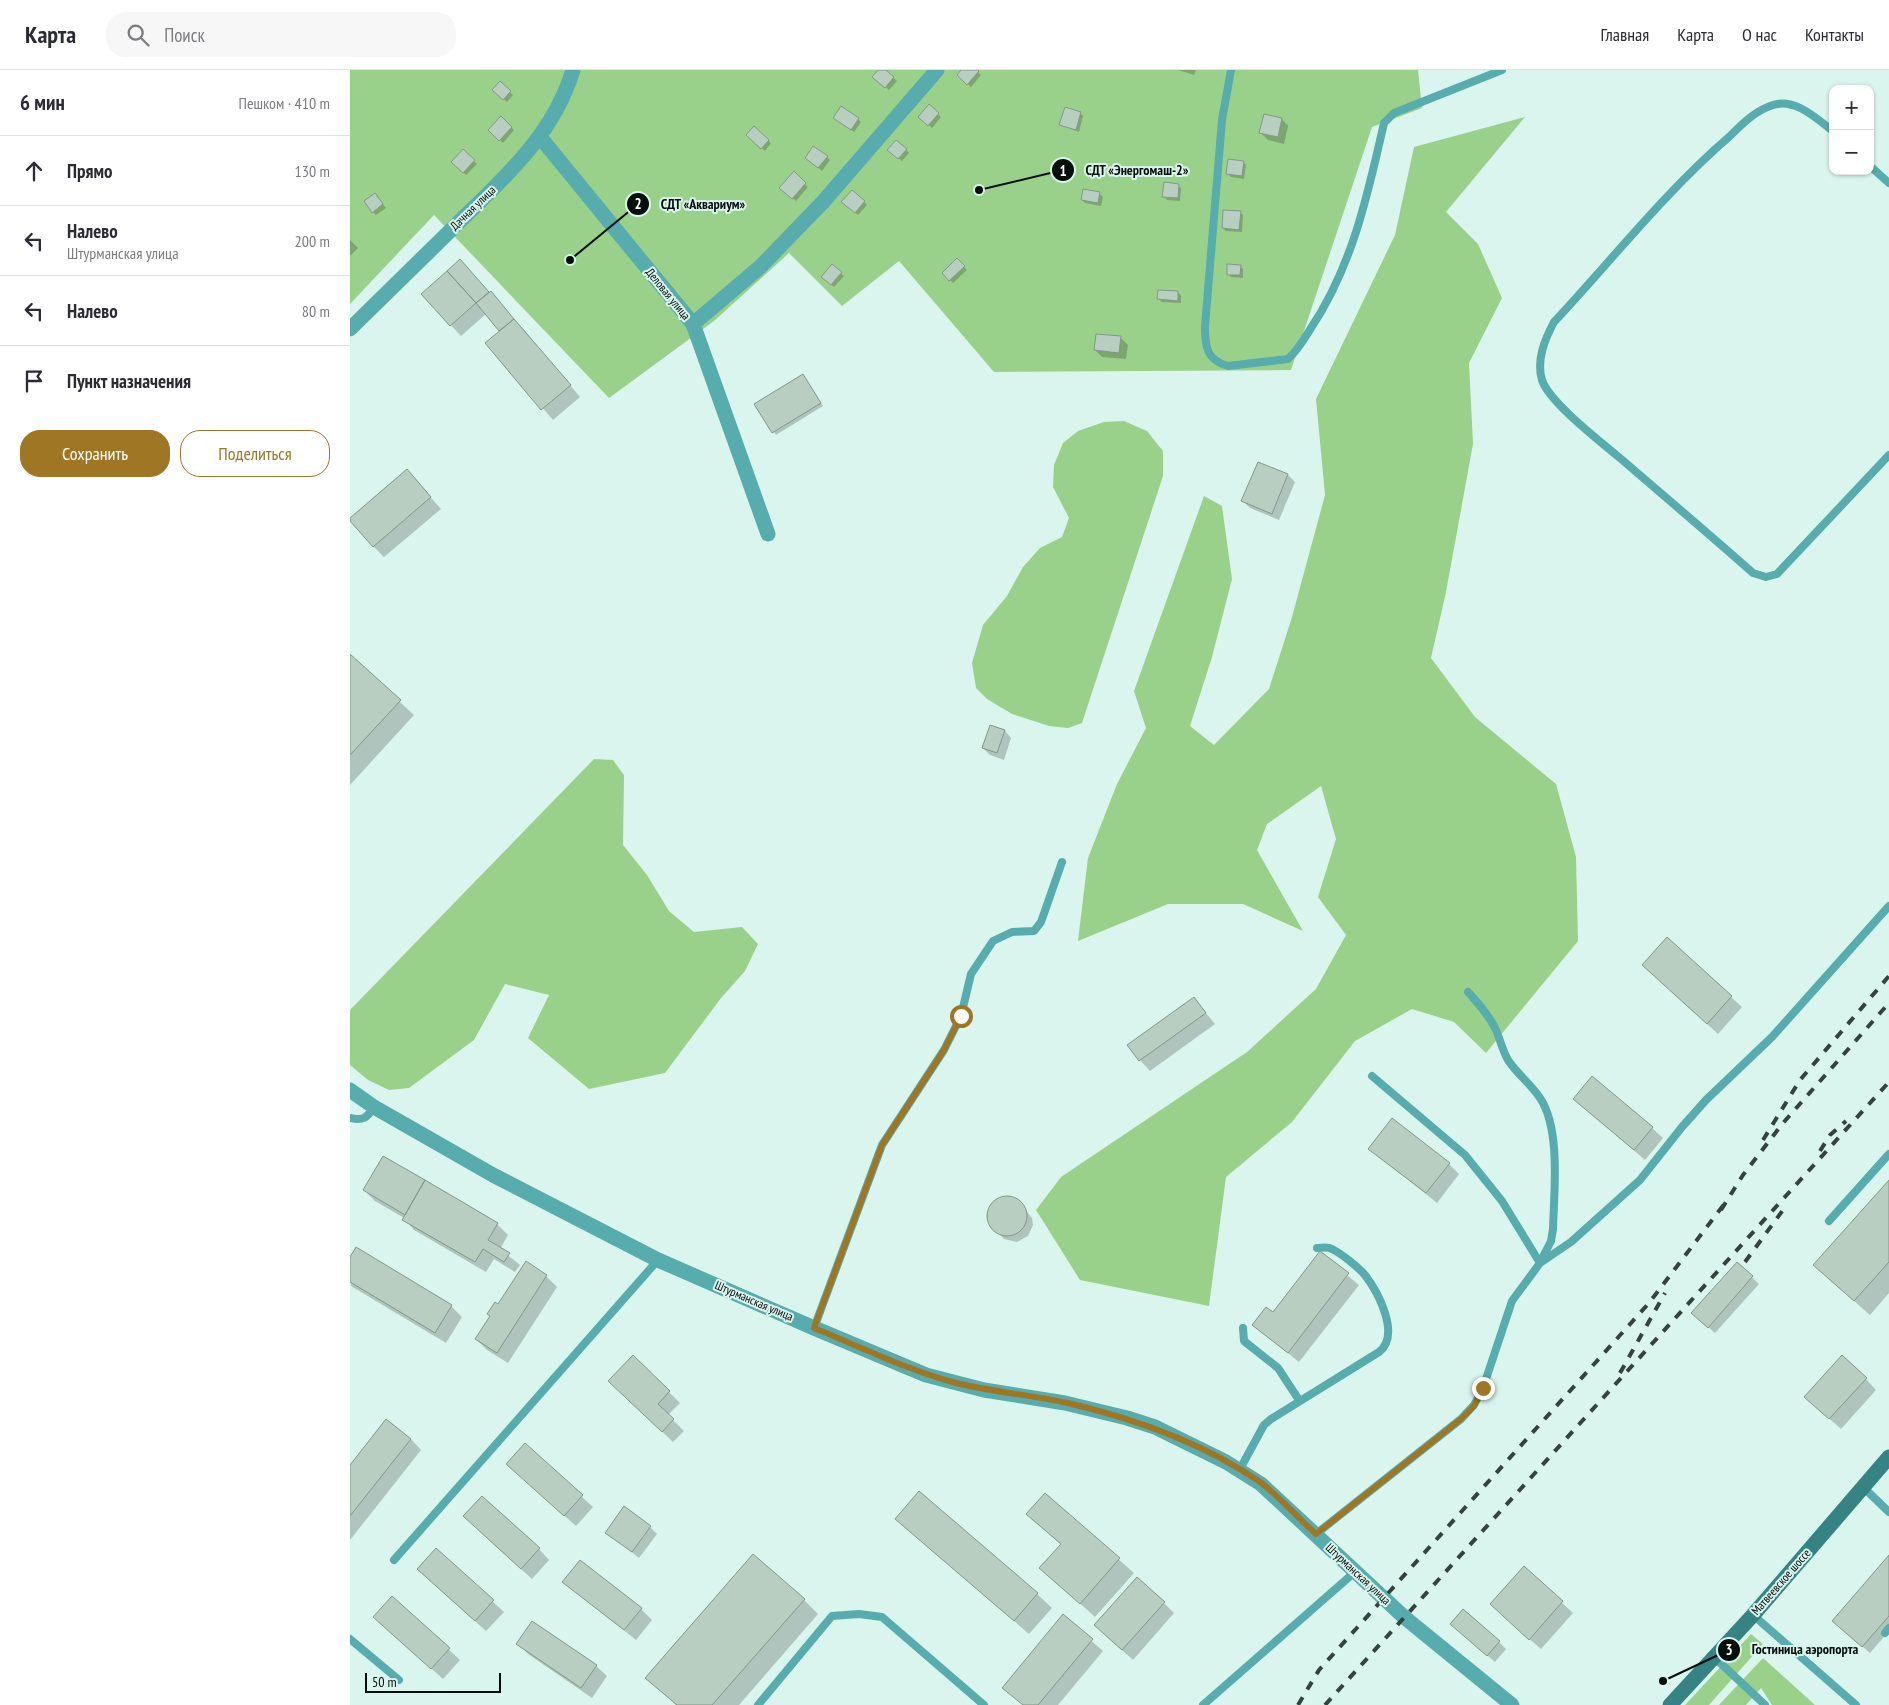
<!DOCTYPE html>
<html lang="ru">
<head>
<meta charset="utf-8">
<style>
  body { margin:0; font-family:"PT Sans Narrow",sans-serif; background:#f7f7f7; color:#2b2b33 }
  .controls { position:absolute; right:15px; top:15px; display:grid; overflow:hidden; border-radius:10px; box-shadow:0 1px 4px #0004 }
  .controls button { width:45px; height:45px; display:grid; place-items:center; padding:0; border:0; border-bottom:1px solid #e1e1e2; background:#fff; color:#2b2b33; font:25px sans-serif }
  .scale { position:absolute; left:15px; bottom:12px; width:136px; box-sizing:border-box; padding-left:5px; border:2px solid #050e0b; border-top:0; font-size:14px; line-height:18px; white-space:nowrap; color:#050e0b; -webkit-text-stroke:4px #daf5ed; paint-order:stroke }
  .stop { position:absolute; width:15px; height:15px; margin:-11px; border:4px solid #9f7624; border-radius:50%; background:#fff }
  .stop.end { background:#9f7624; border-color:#fff; box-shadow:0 1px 5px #0008 }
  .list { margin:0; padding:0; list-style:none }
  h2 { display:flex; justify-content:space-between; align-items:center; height:65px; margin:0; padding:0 20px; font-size:21px }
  h2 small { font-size:16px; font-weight:400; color:#7c7c81 }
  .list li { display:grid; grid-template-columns:32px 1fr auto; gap:15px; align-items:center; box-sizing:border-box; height:70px; padding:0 20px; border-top:1px solid #e1e1e2 }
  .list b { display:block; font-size:19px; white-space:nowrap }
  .list p { margin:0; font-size:16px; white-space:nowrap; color:#7c7c81 }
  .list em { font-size:16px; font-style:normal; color:#7c7c81 }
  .actions { display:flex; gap:10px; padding:15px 20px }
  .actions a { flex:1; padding:11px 0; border:1px solid #9f7624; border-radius:20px; text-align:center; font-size:18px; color:#9f7624 }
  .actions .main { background:#9f7624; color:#fff }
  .icon { flex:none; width:28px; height:28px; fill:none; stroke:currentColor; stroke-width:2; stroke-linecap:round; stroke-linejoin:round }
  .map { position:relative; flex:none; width:1539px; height:1635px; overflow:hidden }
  header { display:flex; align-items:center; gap:30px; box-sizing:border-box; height:70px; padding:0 25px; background:#fff; border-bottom:1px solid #e1e1e2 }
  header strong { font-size:24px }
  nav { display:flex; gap:28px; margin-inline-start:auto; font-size:18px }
  .search { width:350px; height:45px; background:#f7f7f7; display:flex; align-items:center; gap:12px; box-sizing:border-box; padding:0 18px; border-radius:20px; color:#7c7c81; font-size:19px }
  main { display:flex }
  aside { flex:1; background:#fff }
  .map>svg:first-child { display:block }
  .green { fill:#9ad18a }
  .shadow { fill:#0003 }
  .building { fill:#b8cec0; stroke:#83978a }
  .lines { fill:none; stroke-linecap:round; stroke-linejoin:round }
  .lane { stroke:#57acae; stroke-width:8 }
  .street { stroke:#57acae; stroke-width:15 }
  .secondary { stroke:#368384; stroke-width:15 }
  .rail { stroke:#35433e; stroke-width:4; stroke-dasharray:9 9; stroke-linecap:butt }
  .route { stroke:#9f7624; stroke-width:6 }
  .labels { text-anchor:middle; stroke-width:4; stroke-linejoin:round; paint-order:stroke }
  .street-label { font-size:12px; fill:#050e0b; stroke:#daf5ed }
  .leader { fill:none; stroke:#050e0b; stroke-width:2 }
  .callout-dot { fill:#050e0b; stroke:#daf5ed; stroke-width:2 }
  .mark-label { font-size:15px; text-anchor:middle; font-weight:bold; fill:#fff }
  .callout-label { font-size:14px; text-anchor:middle; font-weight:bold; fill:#050e0b; stroke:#daf5ed; stroke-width:4; stroke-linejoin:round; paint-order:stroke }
</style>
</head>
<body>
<header>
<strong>Карта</strong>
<div class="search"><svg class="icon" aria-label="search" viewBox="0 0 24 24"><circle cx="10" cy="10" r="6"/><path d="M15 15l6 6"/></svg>Поиск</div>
<nav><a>Главная</a><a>Карта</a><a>О нас</a><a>Контакты</a></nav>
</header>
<main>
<aside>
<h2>6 мин<small>Пешком · 410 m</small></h2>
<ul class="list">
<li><svg class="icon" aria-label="ahead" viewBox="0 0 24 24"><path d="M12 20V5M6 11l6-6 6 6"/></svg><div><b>Прямо</b></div><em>130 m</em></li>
<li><svg class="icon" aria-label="left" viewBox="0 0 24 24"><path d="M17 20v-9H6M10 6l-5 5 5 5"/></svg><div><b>Налево</b><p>Штурманская улица</p></div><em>200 m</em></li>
<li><svg class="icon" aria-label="left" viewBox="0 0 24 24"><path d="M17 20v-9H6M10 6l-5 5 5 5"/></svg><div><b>Налево</b></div><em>80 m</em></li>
<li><svg class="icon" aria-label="arrive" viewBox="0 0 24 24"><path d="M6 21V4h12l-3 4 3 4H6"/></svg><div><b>Пункт назначения</b></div></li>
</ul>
<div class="actions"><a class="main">Сохранить</a><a>Поделиться</a></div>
</aside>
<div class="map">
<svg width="1539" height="1635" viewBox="0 0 1539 1635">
  <rect width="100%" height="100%" fill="#daf5ed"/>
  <path class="green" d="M 0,0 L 1068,0 L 1072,38 L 1022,57 L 941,300 L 644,302 L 549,191 L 492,236 L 439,183 L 364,251 L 259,328 L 84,145 L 0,234 Z
    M 1175,47 L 1096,142 L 1128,174 L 1152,228 L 1119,293 L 1123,374 L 1096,522 L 1081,588 L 1125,647 L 1206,714 L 1226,787 L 1228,871 L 1136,983 L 1104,952 L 1062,939 L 1005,971 L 942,1052 L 876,1107 L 859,1236 L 730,1210 L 686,1140 L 711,1107 L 897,982 L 966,919 L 996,865 L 968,827 L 986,769 L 971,716 L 917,754 L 907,780 L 953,861 L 893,834 L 818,834 L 728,871 L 738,788 L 767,714 L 796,658 L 784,621 L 854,426 L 872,436 L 882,509 L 862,587 L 840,656 L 864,675 L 919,619 L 942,547 L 975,425 L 966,329 L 1045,165 L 1064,77 Z
    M 774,351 L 797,361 L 813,381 L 813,406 L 732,653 L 718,658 L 699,656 L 662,644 L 637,629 L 626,618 L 622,593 L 633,555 L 657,526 L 673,497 L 690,478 L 712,467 L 719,448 L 703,417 L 704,395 L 713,373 L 728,361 L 754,352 Z
    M 244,689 L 263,690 L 274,705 L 273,775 L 297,805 L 319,841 L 344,862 L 392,857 L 408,874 L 395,901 L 371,928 L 315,1003 L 239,1019 L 178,968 L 199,925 L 155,914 L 124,970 L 59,1018 L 39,1020 L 18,1010 L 0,995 L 0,940 Z
    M 1401,1564 L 1413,1574 L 1359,1635 L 1335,1635 Z
    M 1413,1588 L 1465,1635 L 1422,1635 L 1411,1618 L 1396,1635 L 1369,1635 Z"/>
  <path class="shadow" d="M 530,0 L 534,0 L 547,11 L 539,20 L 524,6 Z
    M 613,0 L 626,0 L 631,5 L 621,17 L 608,5 Z
    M 828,0 L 846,0 L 844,5 Z
    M 150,13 L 163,25 L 157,32 L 144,20 Z
    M 579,36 L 591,47 L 582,58 L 570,46 Z
    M 730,43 L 733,46 L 729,62 L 711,55 Z
    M 151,48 L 164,60 L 153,73 L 139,60 Z
    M 508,49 L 511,52 L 504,62 L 488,51 Z
    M 932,49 L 938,56 L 934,74 L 918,70 L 911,63 Z
    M 404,57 L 421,73 L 415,81 L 398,65 Z
    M 547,71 L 559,83 L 552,91 L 539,80 Z
    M 113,81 L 127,94 L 116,105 L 103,92 Z
    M 477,87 L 480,90 L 472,101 L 456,88 Z
    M 893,92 L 896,95 L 894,109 L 881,107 L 878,104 Z
    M 444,103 L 458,117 L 446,131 L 431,118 Z
    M 828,115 L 831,118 L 830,131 L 817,130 L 813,127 Z
    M 502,122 L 517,135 L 508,145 L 496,135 Z
    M 750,124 L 753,127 L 751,136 L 735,133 L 732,130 Z
    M 28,128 L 36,138 L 26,145 L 23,142 Z
    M 890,142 L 893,145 L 892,162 L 876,161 L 873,158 Z
    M 0,170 L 8,178 L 1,185 L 0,185 Z
    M 607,190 L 617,200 L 603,213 L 593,203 Z
    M 482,196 L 494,206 L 484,217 L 476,210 Z
    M 890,196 L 893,199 L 893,208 L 881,207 L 878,204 Z
    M 117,198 L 175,261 L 230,327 L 203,350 L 137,273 L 151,262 L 136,244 L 111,266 L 72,224 Z
    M 828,222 L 831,226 L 831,233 L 812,232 L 809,229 Z
    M 747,265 L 771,268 L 778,275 L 776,289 L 752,287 L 745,280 Z
    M 453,305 L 473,336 L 426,365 L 406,335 Z
    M 908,393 L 938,405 L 945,412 L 929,450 L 900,438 L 893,431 Z
    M 57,401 L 91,439 L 34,487 L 23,476 Z
    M 0,586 L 64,645 L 0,715 Z
    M 641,657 L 655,661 L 661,668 L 654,690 L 640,685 L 633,678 Z
    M 1293,895 L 1381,927 L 1392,937 L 1368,964 Z
    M 844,929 L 865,954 L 800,1001 L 790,990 Z
    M 1224,1029 L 1302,1058 L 1313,1068 L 1295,1090 Z
    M 1020,1079 L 1099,1094 L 1109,1104 L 1087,1133 Z
    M 1539,1112 L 1539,1223 L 1520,1245 L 1479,1209 Z
    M 14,1120 L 147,1154 L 158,1165 L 150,1179 L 170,1195 L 165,1202 L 144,1189 L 136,1202 L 64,1160 L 54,1148 L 25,1131 Z
    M 655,1128 L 667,1130 L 682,1148 L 683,1155 L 678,1166 L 667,1172 L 654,1169 L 639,1151 L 638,1145 L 643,1133 Z
    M 970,1183 L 1009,1215 L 949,1292 L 903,1255 L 923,1244 Z
    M 0,1190 L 101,1236 L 112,1247 L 96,1273 L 1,1216 Z
    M 176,1193 L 196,1206 L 207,1217 L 158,1293 L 137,1280 L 126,1269 Z
    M 1387,1193 L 1409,1214 L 1365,1263 L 1350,1250 Z
    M 283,1287 L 330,1333 L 318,1345 L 334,1361 L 323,1372 L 271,1322 Z
    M 1516,1309 L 1526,1320 L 1491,1359 L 1466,1337 Z
    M 61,1369 L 71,1380 L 0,1470 L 0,1397 Z
    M 175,1375 L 243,1437 L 226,1456 L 168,1404 Z
    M 695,1424 L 784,1503 L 745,1547 L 691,1498 L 712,1475 L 692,1458 Z
    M 547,1449 L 687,1524 L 702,1538 L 679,1564 Z
    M 125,1457 L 189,1479 L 199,1490 L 182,1509 Z
    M 300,1457 L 307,1464 L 289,1488 L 257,1462 Z
    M 86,1480 L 154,1542 L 136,1561 L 79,1510 Z
    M 1539,1487 L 1539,1561 L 1520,1583 L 1490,1557 Z
    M 1174,1498 L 1223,1543 L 1191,1579 L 1152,1545 Z
    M 214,1512 L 291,1539 L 302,1550 L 286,1570 Z
    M 42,1527 L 110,1590 L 93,1609 L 35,1557 Z
    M 454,1530 L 468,1544 L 389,1635 L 326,1635 L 297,1608 Z
    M 814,1533 L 824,1543 L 783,1590 L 756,1566 Z
    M 713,1546 L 753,1581 L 708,1635 L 673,1635 L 654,1617 Z
    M 1109,1561 L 1149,1572 L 1156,1579 L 1145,1592 Z
    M 168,1573 L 246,1596 L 257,1606 L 242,1628 L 178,1584 Z"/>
  <path class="building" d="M 528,0 L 536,0 L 544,7 L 535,18 L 522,7 Z
    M 611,0 L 628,0 L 629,1 L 617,15 L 607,5 Z
    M 150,11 L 161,21 L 153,30 L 142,20 Z
    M 579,34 L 589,43 L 578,56 L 568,47 Z
    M 491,36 L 509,48 L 501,60 L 483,48 Z
    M 715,37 L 731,42 L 726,60 L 709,55 Z
    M 914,44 L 932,48 L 928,67 L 909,63 Z
    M 151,46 L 162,57 L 149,71 L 138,60 Z
    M 404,56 L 419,70 L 411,79 L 396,65 Z
    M 546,70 L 557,79 L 548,89 L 537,80 Z
    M 463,76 L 478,86 L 468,98 L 455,88 Z
    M 113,79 L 125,90 L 113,103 L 101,92 Z
    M 878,89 L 894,91 L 892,106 L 876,104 Z
    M 444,101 L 456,113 L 442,129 L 429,118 Z
    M 814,112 L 829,114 L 828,128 L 812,127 Z
    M 733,119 L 750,122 L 748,133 L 731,130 Z
    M 502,120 L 515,131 L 505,143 L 491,132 Z
    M 25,123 L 33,134 L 22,143 L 14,131 Z
    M 873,140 L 891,141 L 889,160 L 872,158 Z
    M 607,188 L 615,196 L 599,211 L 592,203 Z
    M 110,189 L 139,222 L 126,233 L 97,201 Z
    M 482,194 L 492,202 L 481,215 L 471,207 Z
    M 877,194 L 891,195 L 890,205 L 877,205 Z
    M 97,201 L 126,233 L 100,256 L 71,224 Z
    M 808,220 L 828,221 L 828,231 L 807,229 Z
    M 141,221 L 164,249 L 149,261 L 126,233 Z
    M 164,249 L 221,315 L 191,340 L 135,273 Z
    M 746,264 L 771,266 L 769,283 L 744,280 Z
    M 453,304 L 471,333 L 422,363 L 404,334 Z
    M 908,392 L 938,404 L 922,444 L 891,431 Z
    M 57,399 L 81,427 L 23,477 L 0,451 L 0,448 Z
    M 0,584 L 51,630 L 0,685 Z
    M 640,655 L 655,660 L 647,683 L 632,678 Z
    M 1317,867 L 1382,926 L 1357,954 L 1292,895 Z
    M 844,927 L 856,943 L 789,991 L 777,975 Z
    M 1242,1006 L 1303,1057 L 1284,1080 L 1223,1029 Z
    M 1042,1048 L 1100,1093 L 1076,1123 L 1018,1079 Z
    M 33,1086 L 75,1110 L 55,1145 L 13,1120 Z
    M 75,1110 L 148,1153 L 138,1170 L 160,1183 L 154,1192 L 133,1179 L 125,1192 L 52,1150 Z
    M 1539,1110 L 1539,1192 L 1504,1231 L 1463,1195 Z
    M637 1146a20 20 0 1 1 40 0a20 20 0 1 1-40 0Z
    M 6,1177 L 102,1235 L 85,1263 L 0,1212 L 0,1187 Z
    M 970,1181 L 999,1203 L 938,1283 L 902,1255 L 916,1237 L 923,1242 Z
    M 176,1191 L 197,1205 L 147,1283 L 125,1269 L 140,1246 L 137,1244 L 145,1232 L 148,1234 Z
    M 1387,1192 L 1403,1206 L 1358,1258 L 1341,1243 Z
    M 283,1285 L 320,1321 L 308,1334 L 324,1349 L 312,1362 L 258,1311 Z
    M 1492,1285 L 1517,1308 L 1479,1349 L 1454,1327 Z
    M 36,1349 L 61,1369 L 0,1446 L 0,1395 Z
    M 175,1373 L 233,1425 L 214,1446 L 156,1394 Z
    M 569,1421 L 688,1523 L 664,1551 L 545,1449 Z
    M 695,1423 L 770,1488 L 730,1534 L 689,1498 L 711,1474 L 676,1444 Z
    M 132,1426 L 190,1478 L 171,1499 L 113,1446 Z
    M 274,1436 L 301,1456 L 282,1482 L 255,1463 Z
    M 86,1478 L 144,1530 L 125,1551 L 67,1499 Z
    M 403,1484 L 455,1529 L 362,1635 L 327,1635 L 295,1608 Z
    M 1539,1485 L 1539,1546 L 1512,1577 L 1482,1551 Z
    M 230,1490 L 292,1538 L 274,1560 L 212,1512 Z
    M 1174,1496 L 1213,1531 L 1179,1570 L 1140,1534 Z
    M 787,1507 L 815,1532 L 772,1580 L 744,1555 Z
    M 42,1526 L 100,1578 L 81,1599 L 23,1547 Z
    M 1113,1539 L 1150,1571 L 1137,1586 L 1100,1554 Z
    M 713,1544 L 743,1569 L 688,1635 L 673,1635 L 652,1618 Z
    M 182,1551 L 247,1595 L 231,1618 L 166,1574 Z"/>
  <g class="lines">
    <path class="lane" d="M 881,0 L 872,50 L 855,256 C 855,276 856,290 878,296 L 938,289 C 948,280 954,269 961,258 C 1002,197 1018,124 1034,53 L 1044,43 L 1152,0
      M 1483,61 C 1466,48 1445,28 1423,35 C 1406,40 1392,54 1380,66 C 1315,122 1262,190 1204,252 C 1195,269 1186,290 1192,310 C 1199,332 1251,372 1270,388 C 1314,426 1359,464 1403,503 L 1416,507 L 1427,504 L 1539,385
      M 1520,96 L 1539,113
      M 1118,922 C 1128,933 1138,944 1145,958 C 1150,968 1152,980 1158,990 C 1167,1004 1181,1014 1190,1028 C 1211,1059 1204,1123 1203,1159 L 1201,1171 L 1191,1191
      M 0,1048 C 13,1051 17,1048 24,1037
      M 1479,1151 L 1539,1084
      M 1190,1193 L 1221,1172 L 1290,1110 L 1332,1057 L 1356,1030 L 1422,967 L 1539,836
      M 464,1258 L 532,1075 L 594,980 L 611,946 L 621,904 L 643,871 L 662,862 L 684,861 L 691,852 L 712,792
      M 893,1258 L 894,1271 L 928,1298 L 949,1330
      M 890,1399 L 914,1355 L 921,1349 L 1029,1282 C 1051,1265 1028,1222 1015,1205 C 1008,1197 992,1184 982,1179 C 977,1176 972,1178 967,1178
      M 1513,1417 L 1539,1442
      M 966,1464 L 1111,1349 L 1124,1335 L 1133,1318 L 1162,1231 L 1190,1193 L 1152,1131 L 1115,1085 L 1022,1006
      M 44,1490 L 308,1190
      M 1403,1545 L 1506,1635
      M 1535,1563 L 1539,1558
      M 0,1569 L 49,1610
      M 1364,1587 L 1415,1635
      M 408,1635 L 482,1546 L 509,1544 L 532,1547 L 634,1635
      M 853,1635 L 1006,1501"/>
    <path class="street" d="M 190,67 L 343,254 L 418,464
      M 343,254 L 410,197 L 473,132 L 587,0
      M 0,259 C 35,225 70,190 106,155 C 154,108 203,66 223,0
      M 0,1020 L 24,1037 L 143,1105 L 308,1190 L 464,1258 L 576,1305 L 634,1320 L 715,1333 L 777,1348 L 805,1357 L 876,1392 L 911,1414 L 1054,1547 L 1162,1635"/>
    <path class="secondary" d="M 1320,1635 L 1403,1545 L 1539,1387"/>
    <path class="rail" d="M 1413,1070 L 1450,1010 L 1539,906
      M 1470,1081 L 1480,1065 L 1496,1051
      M 1371,1140 L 1393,1105 L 1433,1053 L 1539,933
      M 1395,1192 L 1433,1140
      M 1270,1303 L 1315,1223
      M 948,1635 L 969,1600 L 1299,1233 L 1375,1133
      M 975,1635 L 1539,1012"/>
  </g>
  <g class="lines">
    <path class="route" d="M 611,946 L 594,980 L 532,1075 L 464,1258 C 511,1277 557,1300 606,1313 C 643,1322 681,1325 718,1333 C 786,1349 852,1372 910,1412 C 930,1427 947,1447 966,1464 L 1111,1349 L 1124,1336 L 1133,1318"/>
  </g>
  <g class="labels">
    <g class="street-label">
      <text transform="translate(123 138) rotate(-44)" y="4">Дачная улица</text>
      <text transform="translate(318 224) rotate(51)" y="4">Деловая улица</text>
      <text transform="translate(404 1231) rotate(23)" y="4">Штурманская улица</text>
      <text transform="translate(1008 1504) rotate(43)" y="4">Штурманская улица</text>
      <text transform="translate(1431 1512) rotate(-49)" y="4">Матвеевское шоссе</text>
    </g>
  </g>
  <path class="leader" d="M629 120L713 100M220 190L288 134M1313 1611L1379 1580"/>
  <g class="callout-dot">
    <circle cx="629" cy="120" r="5"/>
    <circle cx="220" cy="190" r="5"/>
    <circle cx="1313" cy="1611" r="5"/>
    <circle cx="713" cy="100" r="12"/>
    <circle cx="288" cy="134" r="12"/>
    <circle cx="1379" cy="1580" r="12"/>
  </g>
  <g class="mark-label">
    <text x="713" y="106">1</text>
    <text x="288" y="139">2</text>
    <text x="1379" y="1585">3</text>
  </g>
  <g class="callout-label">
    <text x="787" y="105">СДТ «Энергомаш-2»</text>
    <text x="353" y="139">СДТ «Аквариум»</text>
    <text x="1455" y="1584">Гостиница аэропорта</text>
  </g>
</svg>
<div class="controls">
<button>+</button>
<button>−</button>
</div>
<div class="scale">50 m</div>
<div class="stop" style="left:611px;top:946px"></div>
<div class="stop end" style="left:1133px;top:1318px"></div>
</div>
</main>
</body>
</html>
